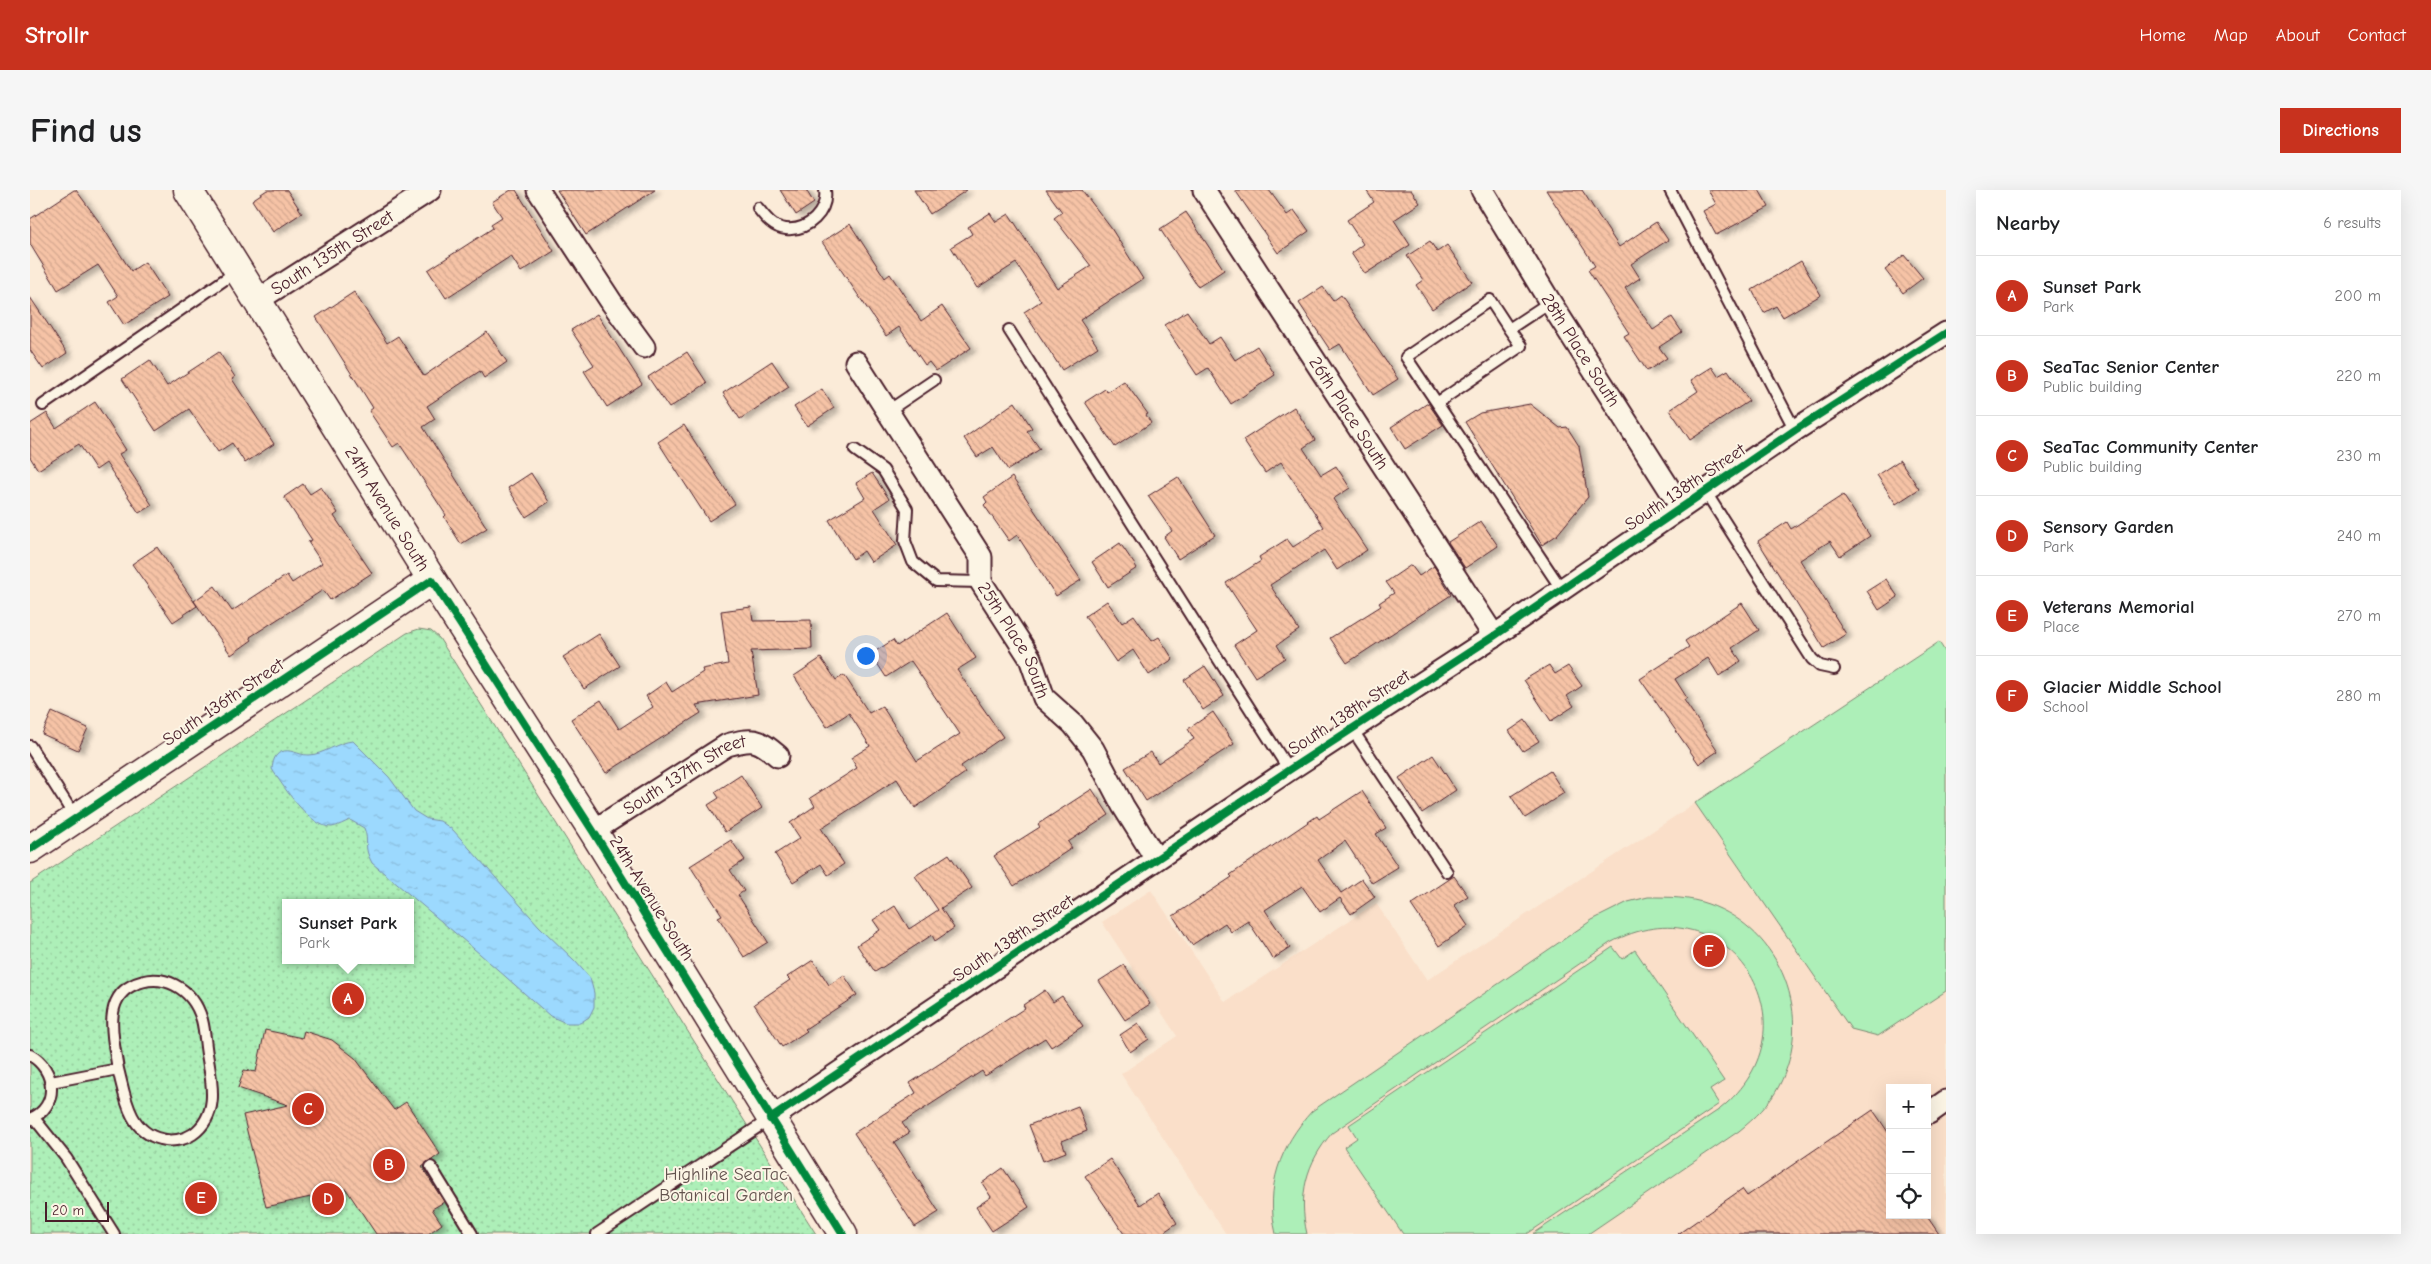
<!DOCTYPE html>
<html lang="en">
<head>
<meta charset="utf-8">
<style>
  body { margin:0; font-family:"Comic Neue",sans-serif; background:#f6f6f6; color:#202124 }
  .controls { position:absolute; right:15px; bottom:15px; display:grid; overflow:hidden; border-radius:0px; box-shadow:0 5px 20px #0002 }
  .controls button { width:45px; height:45px; display:grid; place-items:center; padding:0; border:0; border-bottom:1px solid #e0e0e0; background:#fff; color:#202124; font:25px sans-serif }
  .scale { position:absolute; left:15px; bottom:12px; width:64px; box-sizing:border-box; padding-left:5px; border:2px solid #4a1f2b; border-top:0; font-size:14px; line-height:18px; white-space:nowrap; color:#4a1f2b; -webkit-text-stroke:4px #fcf5e5; paint-order:stroke }
  .you { position:absolute; left:835px; top:465px; width:18px; height:18px; margin:-12px; border:4px solid #fff; border-radius:50%; background:#1a73e8; box-shadow:0 0 0 8px #1a73e833 }
  .badge { display:grid; place-items:center; width:32px; height:32px; border-radius:50%; background:#c8321e; color:#fff; font-size:16px; font-weight:700 }
  .pin { position:absolute; translate:-50% -50%; border:2px solid #fff; box-shadow:0 1px 5px #0006 }
  .popup { position:absolute; left:252px; top:709px; width:132px; height:65px; box-sizing:border-box; display:grid; place-content:center; border-radius:0px; background:#fff; filter:drop-shadow(0 1px 4px #0005); font-size:16px; white-space:nowrap; color:#757577 }
  .popup b { font-size:19px; color:#202124 }
  .popup::after { content:''; position:absolute; left:50%; top:100%; margin-left:-10px; border:10px solid transparent; border-top-color:#fff }
  .list { margin:0; padding:0; list-style:none }
  h2 { display:flex; justify-content:space-between; align-items:center; height:65px; margin:0; padding:0 20px; font-size:21px }
  h2 small { font-size:16px; font-weight:400; color:#757577 }
  .list li { display:grid; grid-template-columns:32px 1fr auto; gap:15px; align-items:center; box-sizing:border-box; height:80px; padding:0 20px; border-top:1px solid #e0e0e0 }
  .list b { display:block; font-size:19px; white-space:nowrap }
  .list p { margin:0; font-size:16px; white-space:nowrap; color:#757577 }
  .list em { font-size:16px; font-style:normal; color:#757577 }
  .icon { flex:none; width:28px; height:28px; fill:none; stroke:currentColor; stroke-width:2; stroke-linecap:round; stroke-linejoin:round }
  .map { position:relative; flex:none; width:1916px; height:1044px; overflow:hidden; border-radius:0px }
  header { display:flex; align-items:center; gap:30px; box-sizing:border-box; height:70px; padding:0 25px; background:#c8321e; color:#fff }
  header strong { font-size:24px }
  nav { display:flex; gap:28px; margin-inline-start:auto; font-size:18px }
  .intro { display:flex; align-items:center; justify-content:space-between; box-sizing:border-box; height:120px; padding:0 30px }
  h1 { margin:0; font-size:35px }
  .button { padding:12px 22px; border-radius:0px; background:#c8321e; color:#fff; font-size:18px; font-weight:700 }
  main { display:flex; gap:30px; padding:0 30px }
  aside { flex:1; background:#fff; border-radius:0px; box-shadow:0 5px 20px #0002 }
  .map>svg:first-child { display:block }
  .built { fill:#fadfc9; fill-rule:evenodd }
  .green { fill:#adefb8; stroke:#7c8772 }
  .park { fill:url(#park-dots); stroke:#7c8772; fill-rule:evenodd }
  .water { fill:url(#water-ripples); stroke:#7b8faa }
  .building { fill:url(#building-back-hatch); stroke:#4a1f2b; filter:url(#shadow) }
  .lines { fill:none; stroke-linecap:round; stroke-linejoin:round }
  .lane-casing { stroke:#4a1f2b; stroke-width:14 }
  .street-casing { stroke:#4a1f2b; stroke-width:25 }
  .secondary-casing { stroke:#4a1f2b; stroke-width:31 }
  .lane { stroke:#fcf5e5; stroke-width:10 }
  .street { stroke:#fcf5e5; stroke-width:21 }
  .secondary { stroke:#fcf5e5; stroke-width:28 }
  .cycleway-casing { stroke:#fcf5e5; stroke-width:11 }
  .cycleway { stroke:#00873e; stroke-width:8 }
  .labels { text-anchor:middle; stroke-width:4; stroke-linejoin:round; paint-order:stroke }
  .street-label { font-size:18px; fill:#4a1f2b; stroke:#fcf5e5 }
  .park-label { font-size:18px; fill:#63534e; stroke:#fcf5e5 }
</style>
</head>
<body>
<header>
<strong>Strollr</strong>
<nav><a>Home</a><a>Map</a><a>About</a><a>Contact</a></nav>
</header>
<div class="intro"><h1>Find us</h1><a class="button">Directions</a></div>
<main>
<div class="map">
<svg width="1916" height="1044" viewBox="0 0 1916 1044">
  <defs>
    <pattern id="park-dots" width="8" height="8" patternUnits="userSpaceOnUse" patternTransform="scale(1.25)"><rect width="8" height="8" fill="#adefb8"/><path d="M2 2h.1M6 6h.1" fill="none" stroke="#96cc9e" stroke-width="1.8" stroke-linecap="round"/></pattern>
    <pattern id="water-ripples" width="26" height="14" patternUnits="userSpaceOnUse" patternTransform="scale(1.25)"><rect width="26" height="14" fill="#9cd9fe"/><path d="M2 4q2-2 4 0t4 0M15 11q2-2 4 0t4 0" fill="none" stroke="#88bada"/></pattern>
    <pattern id="building-back-hatch" width="6" height="6" patternUnits="userSpaceOnUse" patternTransform="scale(1.25)"><rect width="6" height="6" fill="#f6c3a6"/><path d="M-1 5l2 2M0 0l6 6M5-1l2 2" fill="none" stroke="#d4a78f"/></pattern>
    <filter id="shadow"><feDropShadow dx="5.5" dy="3" stdDeviation="2.5" flood-color="#0004"/></filter>
  </defs>
  <rect width="100%" height="100%" fill="#fbebd8"/>
  <filter id="ink" filterUnits="userSpaceOnUse"><feTurbulence type="fractalNoise" baseFrequency=".02" numOctaves="2"/><feDisplacementMap in="SourceGraphic" scale="10" xChannelSelector="R" yChannelSelector="G"/><feConvolveMatrix kernelMatrix="1 2 1 2 8 2 1 2 1" color-interpolation-filters="sRGB"/></filter>
  <g filter="url(#ink)">
    <path class="built" d="M 1909,452 L 1916,463 L 1916,1044 L 1196,1044 L 1091,884 L 1147,846 L 1072,732 L 1121,700 L 1195,812 L 1346,713 L 1397,790 ZM 1860,898 L 1897,898 L 1897,1025 L 1860,1025 Z"/>
    <path class="green" d="M 1909,452 L 1916,463 L 1916,801 L 1848,846 L 1821,839 L 1665,613 Z
      M 1618,707 C 1639,707 1659,707 1678,714 C 1752,740 1785,827 1749,896 C 1740,914 1725,928 1709,941 L 1558,1044 L 1503,1044 L 1690,919 C 1794,836 1697,689 1580,753 L 1302,943 C 1276,973 1268,1005 1277,1044 L 1246,1044 C 1235,997 1250,956 1282,921 L 1562,730 L 1598,712 Z
      M 1583,757 L 1592,769 L 1605,760 L 1694,891 L 1680,900 L 1689,914 L 1497,1044 L 1373,1044 L 1314,957 L 1327,948 L 1319,935 Z"/>
    <path class="park" d="M 389,439 L 401,441 L 409,448 L 786,1044 L 0,1044 L 0,693 L 377,443 ZM 256,713 L 380,713 L 380,770 L 256,770 Z"/>
    <path class="water" d="M 323,551 L 359,587 L 384,621 L 397,629 L 410,631 L 423,640 L 509,736 L 545,771 L 560,788 L 564,803 L 564,817 L 559,827 L 550,833 L 536,833 L 520,826 L 450,764 L 342,673 C 332,655 340,653 334,638 L 320,630 C 315,632 308,636 302,637 C 280,638 252,595 242,579 C 243,572 244,565 251,562 C 260,558 268,565 278,565 C 294,565 307,552 323,551 Z"/>
    <path class="building" d="M 44,0 L 46,0 L 70,33 L 101,81 L 115,72 L 138,107 L 94,135 L 79,112 L 88,106 L 68,75 L 28,100 L 0,54 L 0,29 Z
      M 237,0 L 257,0 L 272,23 L 243,42 L 222,10 Z
      M 481,0 L 486,0 L 524,61 L 491,82 L 481,66 L 416,108 L 398,80 L 463,38 L 461,34 L 472,27 L 462,12 Z
      M 527,0 L 625,0 L 556,45 Z
      M 750,0 L 776,0 L 784,13 L 766,25 Z
      M 884,0 L 937,0 L 900,24 Z
      M 1016,0 L 1052,0 L 1081,38 L 1113,89 L 1050,130 L 1068,157 L 1032,180 L 994,122 L 1011,111 L 986,73 L 947,98 L 921,57 L 942,44 L 938,37 L 960,23 L 966,32 L 979,24 L 1027,98 L 1061,76 L 1024,28 L 1032,22 Z
      M 1205,0 L 1239,0 L 1257,25 L 1264,20 L 1279,41 L 1248,63 Z
      M 1336,0 L 1381,0 L 1390,13 L 1364,30 L 1380,55 L 1335,84 L 1321,63 L 1333,54 L 1317,30 L 1344,12 Z
      M 1516,0 L 1552,0 L 1589,57 L 1626,32 L 1638,50 L 1601,74 L 1610,88 L 1595,98 L 1623,140 L 1642,127 L 1652,142 L 1629,157 L 1637,168 L 1617,181 L 1594,146 L 1599,143 L 1558,80 L 1565,76 Z
      M 1678,0 L 1729,0 L 1739,17 L 1686,45 L 1673,21 L 1686,14 Z
      M 1156,22 L 1194,80 L 1168,97 L 1130,39 Z
      M 820,34 L 855,88 L 860,84 L 891,131 L 912,116 L 941,158 L 906,181 L 899,172 L 895,175 L 869,137 L 856,146 L 792,52 Z
      M 1400,51 L 1407,62 L 1417,55 L 1442,92 L 1402,119 L 1386,95 L 1393,90 L 1377,66 Z
      M 1874,65 L 1893,88 L 1873,103 L 1855,80 Z
      M 1771,71 L 1791,105 L 1753,127 L 1746,116 L 1734,123 L 1722,100 Z
      M 1293,97 L 1303,111 L 1311,105 L 1368,189 L 1343,205 L 1310,154 L 1300,160 L 1269,113 Z
      M 324,102 L 357,153 L 368,146 L 394,186 L 457,142 L 477,172 L 454,188 L 450,181 L 397,216 L 405,229 L 393,237 L 457,338 L 431,354 L 414,327 L 416,325 L 369,253 L 363,257 L 339,221 L 343,218 L 286,127 Z
      M 0,107 L 37,163 L 13,179 L 0,160 Z
      M 1157,121 L 1179,154 L 1190,147 L 1205,170 L 1227,156 L 1245,185 L 1201,214 L 1178,178 L 1167,185 L 1134,135 Z
      M 567,124 L 612,194 L 577,217 L 554,181 L 564,175 L 541,140 Z
      M 189,162 L 205,187 L 202,189 L 244,254 L 215,273 L 202,253 L 188,262 L 159,219 L 126,241 L 92,189 L 120,170 L 137,196 Z
      M 657,162 L 677,193 L 639,218 L 618,187 Z
      M 742,171 L 759,197 L 710,229 L 693,203 Z
      M 1682,177 L 1688,186 L 1698,180 L 1719,211 L 1660,250 L 1640,220 L 1668,201 L 1661,190 Z
      M 1094,191 L 1118,224 L 1116,225 L 1121,233 L 1085,257 L 1055,212 L 1075,199 L 1077,202 Z
      M 792,199 L 804,218 L 777,236 L 764,217 Z
      M 65,212 L 96,260 L 89,264 L 122,315 L 109,323 L 76,273 L 66,280 L 49,254 L 8,280 L 0,267 L 0,234 L 17,223 L 26,238 Z
      M 985,212 L 1002,238 L 997,241 L 1010,259 L 978,280 L 963,257 L 947,267 L 934,248 Z
      M 1398,213 L 1413,235 L 1375,259 L 1361,237 Z
      M 1500,214 L 1530,238 L 1537,237 L 1549,256 L 1558,307 L 1527,345 L 1512,355 L 1435,232 L 1450,223 Z
      M 1264,217 L 1285,250 L 1273,258 L 1291,285 L 1306,276 L 1320,298 L 1303,309 L 1337,360 L 1307,380 L 1294,360 L 1240,395 L 1269,440 L 1247,455 L 1255,468 L 1225,487 L 1204,455 L 1227,440 L 1196,393 L 1231,371 L 1229,367 L 1257,349 L 1263,357 L 1294,337 L 1251,272 L 1235,283 L 1213,250 Z
      M 654,235 L 705,314 L 679,331 L 628,252 Z
      M 1870,270 L 1889,299 L 1866,314 L 1847,285 Z
      M 501,283 L 519,312 L 496,327 L 478,298 Z
      M 842,283 L 859,309 L 844,319 L 867,355 L 841,372 L 834,361 L 823,369 L 799,330 L 835,308 L 826,293 Z
      M 982,287 L 1051,390 L 1026,406 L 987,345 L 979,351 L 954,315 L 957,312 L 954,307 Z
      M 1148,287 L 1185,345 L 1148,369 L 1134,347 L 1142,341 L 1118,306 Z
      M 273,294 L 280,304 L 291,297 L 308,323 L 304,326 L 342,383 L 300,410 L 293,400 L 220,447 L 222,450 L 201,465 L 164,411 L 185,396 L 202,421 L 257,385 L 262,393 L 292,373 L 278,352 L 282,350 L 254,307 Z
      M 1813,305 L 1840,346 L 1810,366 L 1800,351 L 1770,370 L 1816,444 L 1794,458 L 1728,351 L 1757,332 L 1761,339 Z
      M 1451,331 L 1468,356 L 1435,378 L 1418,352 Z
      M 1090,353 L 1107,378 L 1078,397 L 1062,372 Z
      M 127,357 L 167,416 L 143,432 L 102,374 Z
      M 1381,375 L 1389,386 L 1404,376 L 1421,405 L 1317,473 L 1300,448 L 1351,416 L 1349,413 L 1364,403 L 1356,392 Z
      M 1856,389 L 1868,407 L 1849,420 L 1837,401 Z
      M 1077,411 L 1092,433 L 1104,425 L 1122,451 L 1129,447 L 1143,469 L 1119,485 L 1103,460 L 1086,472 L 1055,426 Z
      M 1712,413 L 1729,440 L 1702,458 L 1711,471 L 1689,486 L 1678,468 L 1645,489 L 1657,508 L 1654,510 L 1688,561 L 1669,574 L 1610,489 L 1659,457 L 1655,451 Z
      M 721,417 L 723,431 L 781,430 L 782,459 L 721,461 L 728,505 L 666,515 L 671,523 L 576,583 L 541,529 L 571,510 L 589,539 L 623,517 L 616,506 L 636,492 L 642,502 L 673,482 L 672,479 L 698,474 L 691,421 Z
      M 917,423 L 946,468 L 927,480 L 973,547 L 931,576 L 935,583 L 885,618 L 867,589 L 791,638 L 814,674 L 798,685 L 791,674 L 763,692 L 745,664 L 770,648 L 760,633 L 785,616 L 780,608 L 827,578 L 821,568 L 840,556 L 819,523 L 797,537 L 764,486 L 791,468 L 806,490 L 814,485 L 839,523 L 852,516 L 887,571 L 930,544 L 881,471 L 856,487 L 841,464 L 863,450 L 867,456 Z
      M 569,444 L 590,476 L 554,499 L 533,467 Z
      M 1519,475 L 1525,484 L 1538,476 L 1552,496 L 1537,506 L 1544,516 L 1521,531 L 1494,490 Z
      M 1175,476 L 1194,506 L 1173,520 L 1154,490 Z
      M 22,522 L 58,538 L 48,560 L 12,544 Z
      M 1183,522 L 1204,554 L 1116,611 L 1095,578 L 1121,562 L 1128,573 L 1164,549 L 1158,539 Z
      M 1495,530 L 1509,551 L 1493,561 L 1479,541 Z
      M 1403,565 L 1426,600 L 1392,623 L 1369,588 Z
      M 1520,581 L 1534,603 L 1495,628 L 1481,606 Z
      M 711,585 L 732,618 L 695,642 L 678,615 L 689,608 L 685,602 Z
      M 1062,599 L 1079,625 L 1038,652 L 1042,658 L 984,696 L 964,666 L 1010,637 L 1008,634 Z
      M 1332,601 L 1356,638 L 1346,644 L 1368,677 L 1342,693 L 1315,651 L 1288,670 L 1311,703 L 1332,689 L 1345,707 L 1321,724 L 1310,708 L 1290,722 L 1272,696 L 1235,720 L 1260,758 L 1243,769 L 1218,731 L 1201,742 L 1195,733 L 1162,755 L 1143,726 L 1202,687 L 1200,685 L 1287,626 L 1289,629 Z
      M 701,650 L 715,670 L 700,680 L 714,701 L 708,705 L 738,752 L 714,767 L 688,727 L 692,725 L 660,676 Z
      M 919,664 L 942,698 L 911,718 L 924,738 L 905,751 L 902,745 L 845,782 L 827,755 L 850,740 L 843,730 L 865,716 L 879,739 L 908,720 L 885,686 Z
      M 1424,686 L 1438,706 L 1424,715 L 1438,736 L 1409,756 L 1381,715 Z
      M 783,770 L 799,795 L 814,785 L 827,805 L 775,839 L 777,841 L 752,857 L 724,814 L 760,790 L 757,787 Z
      M 1094,775 L 1120,814 L 1095,830 L 1069,791 Z
      M 1015,800 L 1023,812 L 1032,806 L 1053,836 L 1021,857 L 1015,848 L 955,886 L 952,881 L 872,933 L 879,943 L 864,952 L 909,1022 L 885,1037 L 824,943 L 886,903 L 880,893 L 995,818 L 993,815 Z
      M 1108,833 L 1119,849 L 1100,862 L 1090,845 Z
      M 235,840 L 272,848 L 274,841 L 302,850 L 325,868 L 364,920 L 376,912 L 410,964 L 392,977 L 414,1012 L 402,1019 L 412,1034 L 398,1044 L 346,1044 L 316,999 L 236,1017 L 213,925 L 258,915 L 208,898 L 214,880 L 226,882 Z
      M 1048,916 L 1057,941 L 1032,951 L 1036,962 L 1013,971 L 999,935 Z
      M 1843,920 L 1860,945 L 1860,1025 L 1896,1025 L 1909,1044 L 1648,1044 L 1712,999 L 1717,1006 Z
      M 1080,969 L 1110,1015 L 1128,1003 L 1147,1033 L 1131,1044 L 1094,1044 L 1055,986 Z
      M 973,978 L 999,1017 L 962,1041 L 946,1017 L 961,1007 L 952,993 Z"/>
    <g class="lines">
      <defs>
        <path id="lane" d="M 1640,0 L 1765,240
          M 728,18 C 735,27 743,38 756,39 C 778,41 798,22 795,0
          M 1479,139 L 1491,156 L 1407,213 L 1532,400
          M 979,140 L 1259,580
          M 1407,213 L 1376,167 L 1460,110 L 1479,139 L 1520,112
          M 13,215 L 207,81
          M 858,221 L 904,190
          M 825,260 L 853,280 L 877,319 L 875,351 L 883,372 L 906,391 L 951,392
          M 1675,301 L 1782,469 L 1790,476 L 1804,479
          M 1322,539 L 1417,682
          M 0,556 L 45,627
          M 0,865 C 26,879 30,917 0,929
          M 21,892 L 88,879 C 84,853 72,811 101,796 C 132,780 163,798 172,830 C 175,841 175,853 177,864 C 182,893 190,924 163,944 C 154,950 141,952 131,949 C 99,942 95,906 88,879
          M 4,928 L 36,968 L 84,1044
          M 401,977 L 442,1044
          M 567,1044 L 740,929"/>
        <g id="street">
          <path d="M 508,0 L 582,113 L 614,157"/>
          <path id="s1" d="M 1174,0 L 1464,446"/>
          <path id="s2" d="M 1452,0 L 1520,112 L 1651,317"/>
          <path id="s3" d="M 228,110 L 400,0"/>
          <path id="s4" d="M 826,172 L 951,367 L 951,392 L 1000,468 L 1014,508 L 1043,534 L 1063,559 L 1093,616 L 1126,669"/>
          <path id="s5" d="M 563,641 L 697,555 C 723,548 727,548 748,566"/>
          <path d="M 1899,923 L 1916,911"/>
          <path d="M 740,929 L 1259,580 L 1464,446 L 1765,240 L 1916,143"/>
        </g>
        <g id="secondary">
          <path id="s6" d="M 158,0 L 402,390 L 563,641 L 813,1044"/>
          <path d="M 0,659 L 402,390"/>
        </g>
      </defs>
      <use href="#lane" class="lane-casing"/>
      <use href="#street" class="street-casing"/>
      <use href="#secondary" class="secondary-casing"/>
      <use href="#lane" class="lane"/>
      <use href="#street" class="street"/>
      <use href="#secondary" class="secondary"/>
      <defs>
        <path id="cycleway" d="M 0,659 L 402,390 L 563,641 L 813,1044
          M 740,929 L 1259,580 L 1464,446 L 1765,240 L 1916,143"/>
      </defs>
      <use href="#cycleway" class="cycleway-casing"/>
      <use href="#cycleway" class="cycleway"/>
    </g>
  </g>
  <g class="labels">
    <g class="street-label">
      <text dy="6" stroke="none"><textPath href="#s3" startOffset="88">South 135th Street</textPath></text>
      <text dy="6" stroke="none"><textPath href="#s2" startOffset="188">28th Place South</textPath></text>
      <text dy="6" stroke="none"><textPath href="#s1" startOffset="266">26th Place South</textPath></text>
      <text transform="translate(1655 297) rotate(-34)" y="6">South 138th Street</text>
      <text dy="6" stroke="none"><textPath href="#s6" startOffset="376">24th Avenue South</textPath></text>
      <text dy="6" stroke="none"><textPath href="#s4" startOffset="324">25th Place South</textPath></text>
      <text transform="translate(193 512) rotate(-34)" y="6">South 136th Street</text>
      <text transform="translate(1319 522) rotate(-33)" y="6">South 138th Street</text>
      <text dy="6" stroke="none"><textPath href="#s5" startOffset="108">South 137th Street</textPath></text>
      <text transform="translate(622 708) rotate(58)" y="6">24th Avenue South</text>
      <text transform="translate(983 748) rotate(-34)" y="6">South 138th Street</text>
    </g>
    <g class="park-label">
      <text x="696" y="990">Highline SeaTac<tspan x="696" dy="21">Botanical Garden</tspan></text>
    </g>
  </g>
</svg>
<div class="controls">
<button>+</button>
<button>−</button>
<button><svg class="icon" aria-label="locate" viewBox="0 0 24 24"><circle cx="12" cy="12" r="6"/><path d="M12 2v4M12 18v4M2 12h4M18 12h4"/></svg></button>
</div>
<div class="scale">20 m</div>
<div class="you"></div>
<div class="pin badge" style="left:318px;top:809px">A</div>
<div class="popup"><b>Sunset Park</b>Park</div>
<div class="pin badge" style="left:359px;top:975px">B</div>
<div class="pin badge" style="left:278px;top:919px">C</div>
<div class="pin badge" style="left:298px;top:1009px">D</div>
<div class="pin badge" style="left:171px;top:1008px">E</div>
<div class="pin badge" style="left:1679px;top:761px">F</div>
</div>
<aside>
<h2>Nearby<small>6 results</small></h2>
<ul class="list">
<li><span class="badge">A</span><div><b>Sunset Park</b><p>Park</p></div><em>200 m</em></li>
<li><span class="badge">B</span><div><b>SeaTac Senior Center</b><p>Public building</p></div><em>220 m</em></li>
<li><span class="badge">C</span><div><b>SeaTac Community Center</b><p>Public building</p></div><em>230 m</em></li>
<li><span class="badge">D</span><div><b>Sensory Garden</b><p>Park</p></div><em>240 m</em></li>
<li><span class="badge">E</span><div><b>Veterans Memorial</b><p>Place</p></div><em>270 m</em></li>
<li><span class="badge">F</span><div><b>Glacier Middle School</b><p>School</p></div><em>280 m</em></li>
</ul>
</aside>
</main>
</body>
</html>
